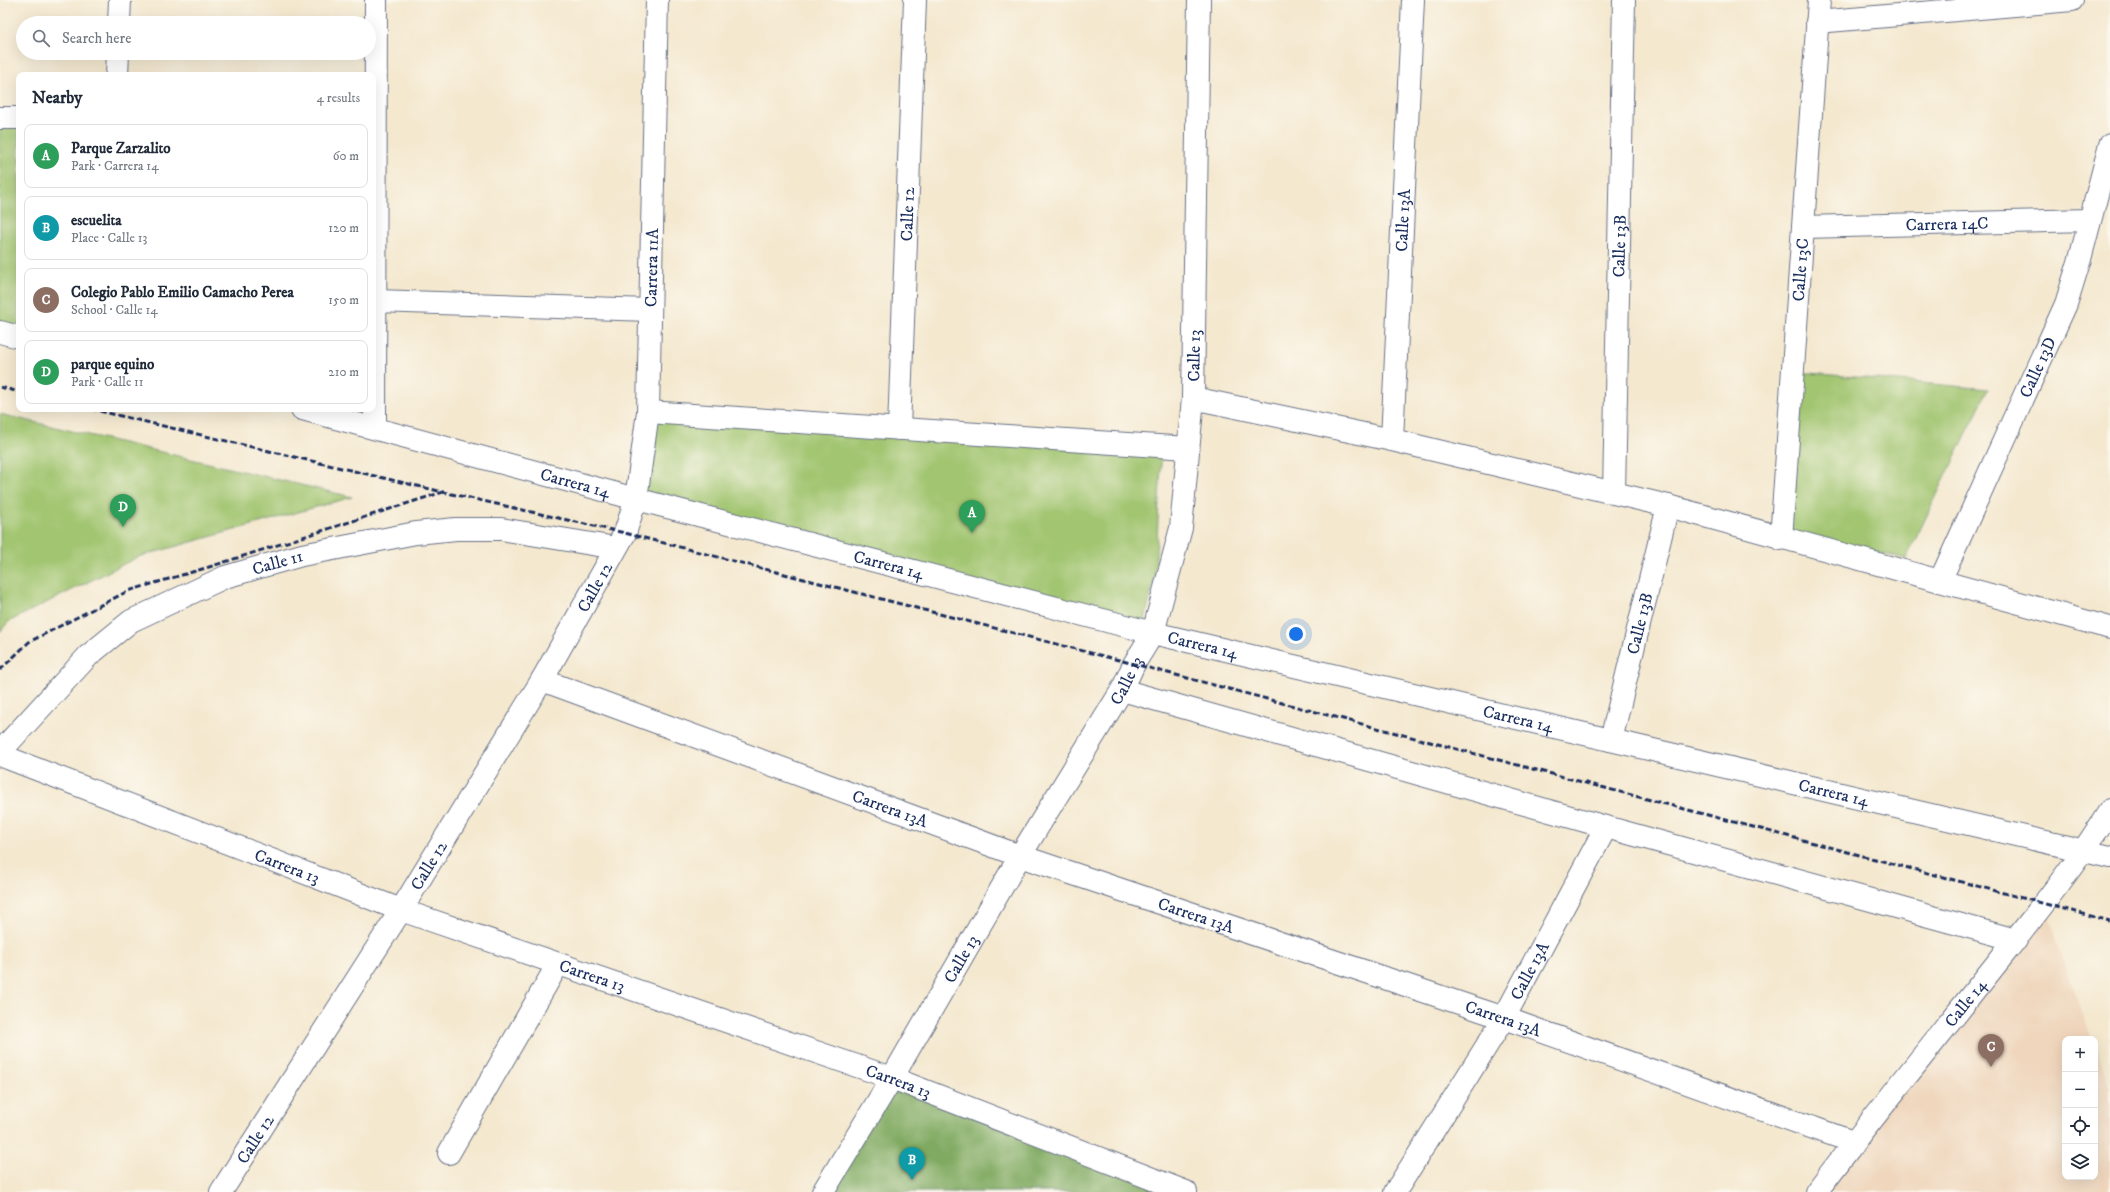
<!DOCTYPE html>
<html lang="en">
<head>
<meta charset="utf-8">
<style>
  body { margin:0; font-family:"IM FELL DW Pica",serif; background:#f6f6f7; color:#1f2937 }
  .controls { position:absolute; right:12px; bottom:12px; display:grid; overflow:hidden; border-radius:8px; box-shadow:0 4px 16px #0002 }
  .controls button { width:36px; height:36px; display:grid; place-items:center; padding:0; border:0; border-bottom:1px solid #e0e1e3; background:#fff; color:#1f2937; font:20px sans-serif }
  .you { position:absolute; left:1296px; top:634px; width:14px; height:14px; margin:-10px; border:3px solid #fff; border-radius:50%; background:#1a73e8; box-shadow:0 0 0 6px #1a73e833 }
  .badge { display:grid; place-items:center; width:26px; height:26px; border-radius:50%; background:#b5179e; color:#fff; font-size:13px; font-weight:700 }
  .pin { position:absolute; translate:-50% -33px; filter:drop-shadow(0 1px 2px #0008) }
  .pin::after { content:''; position:absolute; top:21px; width:14px; height:12px; background:inherit; clip-path:polygon(0 0,100% 0,50% 100%) }
  .list { margin:0; padding:0; list-style:none }
  h2 { display:flex; justify-content:space-between; align-items:center; height:52px; margin:0; padding:0 16px; font-size:17px }
  h2 small { font-size:13px; font-weight:400; color:#747a83 }
  .list li { display:grid; grid-template-columns:26px 1fr auto; gap:12px; align-items:center; box-sizing:border-box; height:64px; margin:0 8px 8px; padding:0 8px; border:1px solid #e0e1e3; border-radius:8px }
  .list b { display:block; font-size:15px; white-space:nowrap }
  .list p { margin:0; font-size:13px; white-space:nowrap; color:#747a83 }
  .list em { font-size:13px; font-style:normal; color:#747a83 }
  .icon { flex:none; width:22px; height:22px; fill:none; stroke:currentColor; stroke-width:2; stroke-linecap:round; stroke-linejoin:round }
  .map { position:relative; flex:none; width:2110px; height:1192px; overflow:hidden }
  .search { position:absolute; background:#fff; box-shadow:0 4px 16px #0002; left:16px; top:16px; width:360px; height:44px; display:flex; align-items:center; gap:10px; box-sizing:border-box; padding:0 14px; border-radius:22px; color:#747a83; font-size:15px }
  .panel { position:absolute; background:#fff; box-shadow:0 4px 16px #0002; left:16px; top:72px; width:360px; height:340px; border-radius:8px }
  .map>svg:first-child { display:block }
  .built { fill:#efd6bc }
  .green { fill:#a1c56f; stroke:#5e7a66 }
  .forest { fill:#80aa62; stroke:#4e6c60 }
  .lines { fill:none; stroke-linecap:round; stroke-linejoin:round }
  .minor-casing { stroke:#677086; stroke-width:24 }
  .minor { stroke:#fff; stroke-width:22 }
  .rail { stroke:#1b2f5e; stroke-width:3; stroke-dasharray:6 3; stroke-linecap:butt }
  .labels { text-anchor:middle; stroke-width:4; stroke-linejoin:round; paint-order:stroke }
  .street-label { font-size:17px; fill:#1b2f5e; stroke:#fbf7ec }
</style>
</head>
<body>
<div class="map">
<svg width="2110" height="1192" viewBox="0 0 2110 1192">
  <rect width="100%" height="100%" fill="#fbf7ec"/>
  <filter id="ink" filterUnits="userSpaceOnUse"><feTurbulence type="fractalNoise" baseFrequency=".025" numOctaves="2"/><feDisplacementMap in="SourceGraphic" scale="8" xChannelSelector="R" yChannelSelector="G"/><feConvolveMatrix kernelMatrix="1 2 1 2 8 2 1 2 1" color-interpolation-filters="sRGB"/></filter>
  <filter id="wash" filterUnits="userSpaceOnUse"><feTurbulence type="fractalNoise" baseFrequency=".012" numOctaves="4" result="noise"/><feDisplacementMap in="SourceGraphic" scale="16" xChannelSelector="R" yChannelSelector="G"/><feGaussianBlur stdDeviation="0.9" result="paint"/><feColorMatrix in="noise" values="0 0 0 0 0 0 0 0 0 0 0 0 0 0 0 0 0 1.4 0 .05"/><feComposite in="paint" operator="in"/></filter>
  <g filter="url(#wash)">
    <rect width="100%" height="100%" fill="#f4e8cf"/>
    <path class="built" d="M 2044,905 L 2092,1039 L 2065,1039 L 2065,1177 L 2095,1177 L 2095,1046 L 2110,1088 L 2110,1192 L 1820,1192 Z"/>
    <path class="green" d="M 0,122 L 19,122 L 19,339 L 0,334 Z
      M 1799,372 L 1988,389 L 1906,559 L 1786,532 Z
      M 0,414 L 352,497 L 138,557 L 8,622 L 0,632 Z
      M 643,419 L 1162,445 L 1155,576 L 1142,632 L 634,491 Z"/>
    <path class="forest" d="M 892,1078 L 1186,1192 L 823,1192 Z"/>
  </g>
  <g filter="url(#ink)">
    <g class="lines">
      <defs>
        <g id="minor">
          <path d="M 1817,22 L 2072,0"/>
          <path d="M 119,23 L 120,0"/>
          <path d="M 117,75 L 118,53"/>
          <path d="M 0,118 L 19,118"/>
          <path id="s1" d="M 1803,227 L 2090,220"/>
          <path d="M 376,301 L 650,310"/>
          <path d="M 0,332 L 19,337"/>
          <path d="M 1193,398 L 1392,440 L 1668,506 L 2110,628"/>
          <path id="s2" d="M 302,409 L 636,499 L 1153,633 L 2110,857"/>
          <path d="M 648,412 L 1188,448"/>
          <path d="M 375,428 L 376,0"/>
          <path id="s3" d="M 899,429 L 915,0"/>
          <path id="s4" d="M 1392,440 L 1413,0"/>
          <path id="s5" d="M 1614,493 L 1624,0"/>
          <path id="s6" d="M 1781,539 L 1819,0"/>
          <path id="s7" d="M 1940,581 L 2066,304 L 2080,259 L 2110,145"/>
          <path id="s8" d="M 542,680 L 1020,856 L 1504,1018 L 1853,1142"/>
          <path d="M 1122,690 L 1606,827 L 2016,940"/>
          <path id="s9" d="M 1611,740 L 1668,506"/>
          <path id="s10" d="M 0,752 L 88,656 L 131,621 L 225,577 L 302,555 L 416,533 L 456,529 L 501,529 L 616,548"/>
          <path id="s11" d="M 0,755 L 401,910 L 892,1078 L 1186,1192"/>
          <path d="M 449,1153 L 558,964"/>
          <path id="s12" d="M 221,1192 L 401,910 L 542,680 L 625,533 L 636,499 L 648,412 L 657,0"/>
          <path id="s13" d="M 823,1192 L 892,1078 L 1020,856 L 1122,690 L 1134,664 L 1153,633 L 1181,528 L 1193,398 L 1199,0"/>
          <path id="s14" d="M 1395,1192 L 1504,1018 L 1606,827"/>
          <path id="s15" d="M 1816,1192 C 1872,1118 1931,1046 1989,973 C 2031,920 2074,868 2110,810"/>
        </g>
      </defs>
      <use href="#minor" class="minor-casing"/>
      <use href="#minor" class="minor"/>
      <path class="rail" d="M 0,387 L 19,392
        M 91,409 L 443,492 L 625,533 L 1134,664 L 2110,921
        M 0,670 L 29,642 L 128,591 L 209,567 L 443,492"/>
    </g>
  </g>
  <g class="labels">
    <g class="street-label">
      <text dy="6" stroke="none"><textPath href="#s3" startOffset="215">Calle 12</textPath></text>
      <text dy="6" stroke="none"><textPath href="#s4" startOffset="220">Calle 13A</textPath></text>
      <text dy="6" stroke="none"><textPath href="#s1" startOffset="144">Carrera 14C</textPath></text>
      <text dy="6" stroke="none"><textPath href="#s5" startOffset="247">Calle 13B</textPath></text>
      <text dy="6" stroke="none"><textPath href="#s12" startOffset="1041">Carrera 11A</textPath></text>
      <text dy="6" stroke="none"><textPath href="#s6" startOffset="270">Calle 13C</textPath></text>
      <text dy="6" stroke="none"><textPath href="#s13" startOffset="931">Calle 13</textPath></text>
      <text dy="6" stroke="none"><textPath href="#s7" startOffset="235">Calle 13D</textPath></text>
      <text dy="6" stroke="none"><textPath href="#s2" startOffset="283">Carrera 14</textPath></text>
      <text dy="6" stroke="none"><textPath href="#s10" startOffset="344">Calle 11</textPath></text>
      <text dy="6" stroke="none"><textPath href="#s2" startOffset="607">Carrera 14</textPath></text>
      <text dy="6" stroke="none"><textPath href="#s12" startOffset="711">Calle 12</textPath></text>
      <text dy="6" stroke="none"><textPath href="#s9" startOffset="120">Calle 13B</textPath></text>
      <text dy="6" stroke="none"><textPath href="#s2" startOffset="931">Carrera 14</textPath></text>
      <text dy="6" stroke="none"><textPath href="#s13" startOffset="595">Calle 13</textPath></text>
      <text dy="6" stroke="none"><textPath href="#s2" startOffset="1255">Carrera 14</textPath></text>
      <text dy="6" stroke="none"><textPath href="#s2" startOffset="1579">Carrera 14</textPath></text>
      <text dy="6" stroke="none"><textPath href="#s8" startOffset="371">Carrera 13A</textPath></text>
      <text dy="6" stroke="none"><textPath href="#s12" startOffset="387">Calle 12</textPath></text>
      <text dy="6" stroke="none"><textPath href="#s11" startOffset="308">Carrera 13</textPath></text>
      <text dy="6" stroke="none"><textPath href="#s8" startOffset="695">Carrera 13A</textPath></text>
      <text dy="6" stroke="none"><textPath href="#s13" startOffset="271">Calle 13</textPath></text>
      <text dy="6" stroke="none"><textPath href="#s14" startOffset="259">Calle 13A</textPath></text>
      <text dy="6" stroke="none"><textPath href="#s11" startOffset="632">Carrera 13</textPath></text>
      <text dy="6" stroke="none"><textPath href="#s15" startOffset="241">Calle 14</textPath></text>
      <text dy="6" stroke="none"><textPath href="#s8" startOffset="1019">Carrera 13A</textPath></text>
      <text dy="6" stroke="none"><textPath href="#s11" startOffset="956">Carrera 13</textPath></text>
      <text dy="6" stroke="none"><textPath href="#s12" startOffset="63">Calle 12</textPath></text>
    </g>
  </g>
</svg>
<div class="controls">
<button>+</button>
<button>−</button>
<button><svg class="icon" aria-label="locate" viewBox="0 0 24 24"><circle cx="12" cy="12" r="6"/><path d="M12 2v4M12 18v4M2 12h4M18 12h4"/></svg></button>
<button><svg class="icon" aria-label="layers" viewBox="0 0 24 24"><path d="M12 4l9 5-9 5-9-5zM3 14l9 5 9-5"/></svg></button>
</div>
<div class="you"></div>
<div class="pin badge" style="left:972px;top:533px;background:#2e9e5b">A</div>
<div class="pin badge" style="left:912px;top:1180px;background:#0f9aa8">B</div>
<div class="pin badge" style="left:1991px;top:1067px;background:#8d6e63">C</div>
<div class="pin badge" style="left:123px;top:527px;background:#2e9e5b">D</div>
<div class="search"><svg class="icon" aria-label="search" viewBox="0 0 24 24"><circle cx="10" cy="10" r="6"/><path d="M15 15l6 6"/></svg>Search here</div>
<section class="panel">
<h2>Nearby<small>4 results</small></h2>
<ul class="list">
<li><span class="badge" style="background:#2e9e5b">A</span><div><b>Parque Zarzalito</b><p>Park · Carrera 14</p></div><em>60 m</em></li>
<li><span class="badge" style="background:#0f9aa8">B</span><div><b>escuelita</b><p>Place · Calle 13</p></div><em>120 m</em></li>
<li><span class="badge" style="background:#8d6e63">C</span><div><b>Colegio Pablo Emilio Camacho Perea</b><p>School · Calle 14</p></div><em>150 m</em></li>
<li><span class="badge" style="background:#2e9e5b">D</span><div><b>parque equino</b><p>Park · Calle 11</p></div><em>210 m</em></li>
</ul>
</section>
</div>
</body>
</html>
